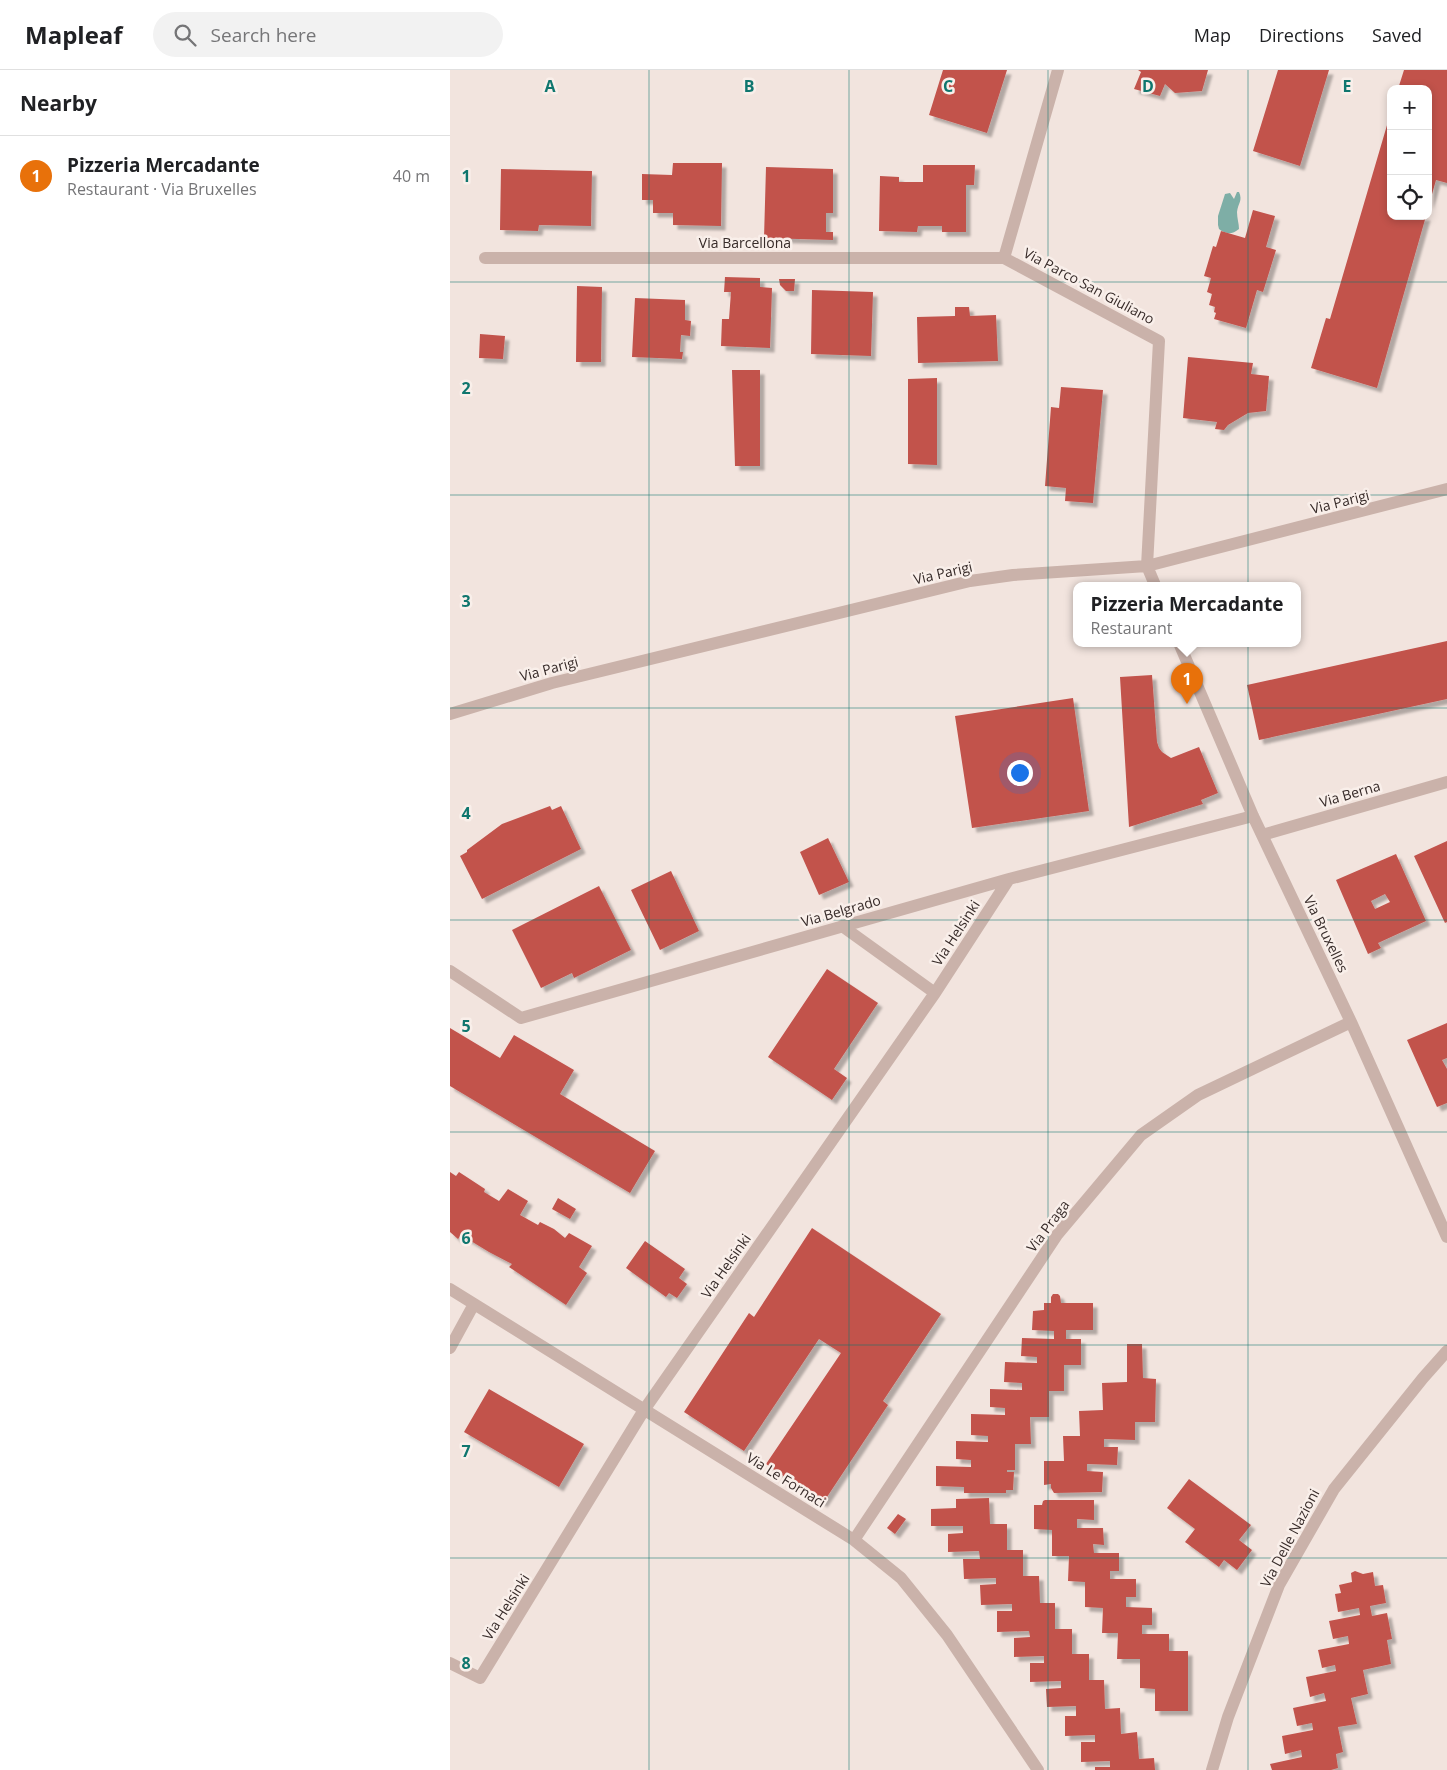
<!DOCTYPE html>
<html lang="en">
<head>
<meta charset="utf-8">
<style>
  body { margin:0; font-family:"Open Sans",sans-serif; background:#f2f2f2; color:#202124 }
  .controls { position:absolute; right:15px; top:15px; display:grid; overflow:hidden; border-radius:10px; box-shadow:0 2px 8px #0003 }
  .controls button { width:45px; height:45px; display:grid; place-items:center; padding:0; border:0; border-bottom:1px solid #e0e0e0; background:#fff; color:#202124; font:25px sans-serif }
  .you { position:absolute; left:569px; top:702px; width:18px; height:18px; margin:-12px; border:4px solid #fff; border-radius:50%; background:#1a73e8; box-shadow:0 0 0 8px #1a73e833 }
  .badge { display:grid; place-items:center; width:32px; height:32px; border-radius:50%; background:#111827; color:#fff; font-size:16px; font-weight:700 }
  .pin { position:absolute; translate:-50% -41px; filter:drop-shadow(0 1px 2px #0008) }
  .pin::after { content:''; position:absolute; top:26px; width:18px; height:15px; background:inherit; clip-path:polygon(0 0,100% 0,50% 100%) }
  .popup { position:absolute; left:623px; top:512px; width:228px; height:65px; box-sizing:border-box; display:grid; place-content:center; border-radius:10px; background:#fff; filter:drop-shadow(0 1px 4px #0005); font-size:16px; white-space:nowrap; color:#757577 }
  .popup b { font-size:19px; color:#202124 }
  .popup::after { content:''; position:absolute; left:50%; top:100%; margin-left:-10px; border:10px solid transparent; border-top-color:#fff }
  .list { margin:0; padding:0; list-style:none }
  h2 { display:flex; justify-content:space-between; align-items:center; height:65px; margin:0; padding:0 20px; font-size:21px }
  h2 small { font-size:16px; font-weight:400; color:#757577 }
  .list li { display:grid; grid-template-columns:32px 1fr auto; gap:15px; align-items:center; box-sizing:border-box; height:80px; padding:0 20px; border-top:1px solid #e0e0e0 }
  .list b { display:block; font-size:19px; white-space:nowrap }
  .list p { margin:0; font-size:16px; white-space:nowrap; color:#757577 }
  .list em { font-size:16px; font-style:normal; color:#757577 }
  .icon { flex:none; width:28px; height:28px; fill:none; stroke:currentColor; stroke-width:2; stroke-linecap:round; stroke-linejoin:round }
  .map { position:relative; flex:none; width:997px; height:1700px; overflow:hidden }
  header { display:flex; align-items:center; gap:30px; box-sizing:border-box; height:70px; padding:0 25px; background:#fff; border-bottom:1px solid #e0e0e0 }
  header strong { font-size:24px }
  nav { display:flex; gap:28px; margin-inline-start:auto; font-size:18px }
  .search { width:350px; height:45px; background:#f2f2f2; display:flex; align-items:center; gap:12px; box-sizing:border-box; padding:0 18px; border-radius:28px; color:#757577; font-size:19px }
  main { display:flex }
  aside { flex:1; background:#fff }
  .map>svg:first-child { display:block }
  .water { fill:#7eaea6 }
  .building { fill:#c2524c; fill-rule:evenodd; filter:url(#shadow) }
  .lines { fill:none; stroke-linecap:round; stroke-linejoin:round }
  .minor { stroke:#cab2aa; stroke-width:12 }
  .grid { fill:none; stroke:#0f766e; stroke-width:1; stroke-opacity:0.55 }
  .labels { text-anchor:middle; stroke-width:5; stroke-linejoin:round; paint-order:stroke }
  .street-label { font-size:14px; fill:#372b29; stroke:#f9efea }
  .grid-label { font-size:16px; text-anchor:middle; font-weight:bold; fill:#0f766e; stroke:#f9efea; stroke-width:5; stroke-linejoin:round; paint-order:stroke }
</style>
</head>
<body>
<header>
<strong>Mapleaf</strong>
<div class="search"><svg class="icon" aria-label="search" viewBox="0 0 24 24"><circle cx="10" cy="10" r="6"/><path d="M15 15l6 6"/></svg>Search here</div>
<nav><a>Map</a><a>Directions</a><a>Saved</a></nav>
</header>
<main>
<aside>
<h2>Nearby<small></small></h2>
<ul class="list">
<li><span class="badge" style="background:#e8710a">1</span><div><b>Pizzeria Mercadante</b><p>Restaurant · Via Bruxelles</p></div><em>40 m</em></li>
</ul>
</aside>
<div class="map">
<svg width="997" height="1700" viewBox="0 0 997 1700">
  <defs>
    <filter id="shadow"><feDropShadow dx="4.5" dy="4.5" stdDeviation="1" flood-color="#0004"/></filter>
  </defs>
  <rect width="100%" height="100%" fill="#f2e4de"/>
  <path class="water" d="M 787,122 L 789,122 C 793,131 788,133 787,142 C 787,148 789,154 789,159 C 782,165 775,164 769,159 L 768,155 L 768,146 L 775,124 L 780,123 L 784,129 Z"/>
  <path class="building" d="M 493,0 L 557,0 L 537,63 L 479,45 Z
    M 688,0 L 758,0 L 752,21 L 725,23 L 715,14 L 710,26 L 684,19 L 691,2 Z
    M 828,0 L 879,0 L 850,96 L 803,81 Z
    M 954,0 L 997,0 L 997,113 L 986,110 L 979,135 L 978,19 L 948,19 Z
    M 940,45 L 941,146 L 976,146 L 927,318 L 861,298 L 876,248 L 880,249 Z
    M 223,93 L 272,93 L 271,156 L 223,155 L 223,143 L 203,143 L 203,130 L 192,130 L 192,104 L 222,105 Z
    M 473,95 L 525,95 L 524,115 L 516,115 L 516,162 L 492,162 L 492,156 L 468,156 L 467,162 L 429,161 L 430,106 L 449,107 L 449,112 L 473,112 Z
    M 316,97 L 383,99 L 383,143 L 376,143 L 376,162 L 383,162 L 383,170 L 314,168 Z
    M 51,99 L 142,101 L 141,156 L 89,155 L 88,161 L 50,160 Z
    M 803,140 L 825,146 L 816,177 L 826,180 L 813,222 L 807,220 L 796,258 L 764,249 L 766,243 L 764,242 L 765,237 L 759,235 L 762,224 L 757,222 L 761,208 L 754,206 L 763,176 L 766,177 L 771,161 L 795,168 Z
    M 275,207 L 310,208 L 310,217 L 322,218 L 320,278 L 271,276 L 272,249 L 279,249 L 281,222 L 274,222 Z
    M 329,209 L 345,209 L 344,221 L 336,221 L 330,215 Z
    M 127,216 L 152,217 L 151,292 L 126,292 Z
    M 362,220 L 423,222 L 421,286 L 361,284 Z
    M 185,228 L 235,230 L 235,250 L 241,251 L 240,266 L 231,265 L 230,282 L 233,282 L 232,289 L 182,287 Z
    M 505,237 L 519,237 L 520,246 L 546,245 L 548,291 L 468,293 L 467,247 L 505,246 Z
    M 30,264 L 55,266 L 53,289 L 29,288 Z
    M 738,287 L 803,293 L 801,304 L 819,306 L 816,341 L 798,343 L 778,355 L 774,360 L 765,359 L 767,352 L 733,348 Z
    M 282,300 L 310,300 L 310,396 L 285,396 Z
    M 487,308 L 487,395 L 458,394 L 458,309 Z
    M 611,317 L 653,320 L 643,433 L 615,431 L 616,418 L 595,416 L 601,337 L 609,338 Z
    M 997,571 L 997,629 L 809,670 L 797,615 Z
    M 702,605 L 707,672 L 709,678 L 712,682 L 721,688 L 749,677 L 768,723 L 751,730 L 753,734 L 679,757 L 670,607 Z
    M 623,628 L 639,741 L 522,758 L 505,646 Z
    M 100,736 L 102,740 L 111,736 L 131,779 L 32,829 L 10,786 L 17,782 L 17,780 L 52,754 Z
    M 378,768 L 399,812 L 369,825 L 350,782 Z
    M 997,771 L 997,852 L 995,853 L 964,786 Z
    M 946,784 L 976,851 L 928,873 L 931,878 L 918,884 L 886,810 ZM 935,824 L 940,832 L 925,839 L 921,831 Z
    M 221,801 L 249,861 L 210,880 L 181,820 Z
    M 149,816 L 181,880 L 124,908 L 122,903 L 91,918 L 62,860 Z
    M 377,899 L 428,933 L 384,999 L 397,1008 L 382,1030 L 318,987 Z
    M 997,953 L 997,988 L 992,990 L 997,999 L 997,1033 L 987,1037 L 957,970 Z
    M 0,958 L 50,988 L 64,965 L 124,1000 L 110,1024 L 205,1081 L 180,1123 L 0,1016 Z
    M 0,1102 L 6,1106 L 9,1102 L 35,1119 L 34,1122 L 49,1131 L 58,1119 L 78,1131 L 70,1145 L 88,1155 L 90,1152 L 104,1159 L 115,1168 L 119,1163 L 142,1176 L 129,1197 L 137,1203 L 116,1235 L 59,1197 L 62,1194 L 39,1182 L 11,1165 L 8,1169 L 0,1162 Z
    M 108,1128 L 126,1139 L 120,1149 L 102,1139 Z
    M 362,1158 L 491,1244 L 433,1331 L 438,1335 L 373,1433 L 316,1394 L 391,1283 L 369,1269 L 294,1381 L 234,1342 L 299,1243 L 304,1247 Z
    M 195,1171 L 235,1199 L 229,1208 L 237,1214 L 227,1228 L 219,1223 L 216,1227 L 176,1198 Z
    M 603,1224 L 608,1224 L 610,1226 L 611,1233 L 643,1233 L 643,1260 L 616,1260 L 616,1269 L 631,1269 L 631,1295 L 614,1295 L 614,1321 L 599,1321 L 599,1347 L 580,1347 L 581,1374 L 565,1374 L 565,1400 L 557,1400 L 557,1402 L 564,1402 L 563,1420 L 556,1420 L 556,1423 L 514,1423 L 514,1417 L 486,1416 L 486,1396 L 521,1397 L 521,1390 L 506,1389 L 506,1371 L 538,1372 L 538,1366 L 521,1365 L 521,1344 L 555,1345 L 555,1338 L 540,1337 L 540,1319 L 572,1320 L 572,1313 L 554,1312 L 555,1292 L 587,1293 L 587,1287 L 571,1286 L 572,1268 L 604,1269 L 604,1261 L 582,1260 L 583,1241 L 594,1240 L 594,1233 L 601,1233 L 601,1227 Z
    M 677,1274 L 692,1274 L 693,1308 L 706,1309 L 705,1352 L 685,1352 L 685,1370 L 654,1369 L 654,1377 L 668,1377 L 667,1395 L 637,1394 L 637,1401 L 653,1402 L 652,1422 L 604,1423 L 601,1418 L 601,1414 L 594,1415 L 594,1391 L 614,1391 L 613,1366 L 630,1366 L 629,1341 L 653,1340 L 652,1313 L 677,1312 Z
    M 39,1319 L 134,1374 L 109,1417 L 14,1362 Z
    M 739,1409 L 801,1455 L 789,1470 L 802,1480 L 787,1500 L 774,1490 L 769,1497 L 735,1472 L 745,1459 L 717,1438 Z
    M 539,1428 L 540,1454 L 557,1454 L 557,1480 L 573,1480 L 573,1506 L 589,1506 L 590,1533 L 605,1533 L 605,1559 L 622,1559 L 622,1584 L 639,1584 L 639,1610 L 654,1610 L 655,1639 L 670,1638 L 671,1664 L 687,1662 L 689,1689 L 704,1688 L 705,1700 L 645,1700 L 645,1697 L 660,1697 L 660,1691 L 631,1692 L 631,1672 L 645,1672 L 645,1665 L 615,1666 L 615,1646 L 626,1646 L 626,1636 L 597,1637 L 596,1619 L 611,1618 L 611,1611 L 580,1612 L 580,1593 L 594,1593 L 594,1586 L 564,1587 L 564,1568 L 580,1567 L 579,1561 L 547,1562 L 547,1541 L 562,1541 L 562,1534 L 531,1535 L 530,1515 L 546,1514 L 546,1508 L 514,1509 L 513,1489 L 530,1489 L 529,1481 L 498,1482 L 498,1464 L 513,1463 L 513,1456 L 481,1456 L 481,1439 L 506,1438 L 506,1429 Z
    M 595,1430 L 644,1430 L 644,1450 L 627,1449 L 627,1458 L 653,1458 L 654,1475 L 643,1474 L 644,1483 L 669,1483 L 669,1501 L 660,1501 L 660,1509 L 686,1509 L 686,1527 L 676,1527 L 676,1537 L 702,1538 L 702,1555 L 692,1555 L 692,1564 L 719,1564 L 719,1581 L 738,1581 L 738,1641 L 705,1641 L 705,1619 L 690,1618 L 690,1589 L 667,1589 L 668,1563 L 652,1563 L 653,1538 L 635,1537 L 635,1512 L 618,1511 L 619,1486 L 602,1486 L 602,1460 L 584,1459 L 584,1435 L 592,1435 L 593,1431 Z
    M 448,1444 L 456,1449 L 445,1464 L 437,1458 Z
    M 905,1501 L 913,1504 L 923,1502 L 925,1516 L 933,1515 L 936,1533 L 920,1536 L 922,1546 L 937,1543 L 942,1569 L 937,1570 L 941,1594 L 913,1600 L 918,1624 L 901,1628 L 907,1654 L 888,1657 L 893,1682 L 886,1684 L 888,1698 L 881,1700 L 822,1700 L 820,1694 L 852,1687 L 851,1680 L 835,1684 L 832,1666 L 863,1660 L 862,1653 L 847,1656 L 843,1638 L 876,1631 L 874,1623 L 860,1627 L 856,1607 L 886,1601 L 885,1595 L 872,1598 L 868,1580 L 899,1574 L 898,1566 L 883,1569 L 879,1551 L 910,1545 L 909,1538 L 888,1542 L 885,1524 L 891,1523 L 889,1515 L 902,1512 L 901,1503 Z"/>
  <g class="lines">
    <path class="minor" d="M 608,0 L 554,188 L 709,271 L 697,496 L 705,515
      M 35,188 L 554,188
      M 729,573 L 803,746 L 901,952 L 997,1167
      M 0,644 L 102,613 L 520,511 L 563,505 L 697,496 L 997,419
      M 812,765 L 997,712
      M 392,856 L 485,923
      M 0,901 L 71,948 L 559,809 L 803,746
      M 0,1219 L 404,1470 L 451,1508 L 497,1565 L 588,1700
      M 0,1278 L 24,1234
      M 404,1470 L 607,1165 L 691,1065 L 748,1025 L 901,952
      M 0,1593 L 30,1608 L 194,1340 L 485,923 L 559,809
      M 762,1700 L 778,1647 L 829,1515 L 884,1419 L 973,1308 L 997,1281"/>
  </g>
  <path class="grid" d="M 199,0 L 199,1700M 399,0 L 399,1700M 598,0 L 598,1700M 798,0 L 798,1700M 0,212 L 997,212M 0,425 L 997,425M 0,638 L 997,638M 0,850 L 997,850M 0,1062 L 997,1062M 0,1275 L 997,1275M 0,1488 L 997,1488"/>
  <g class="labels">
    <g class="street-label">
      <text x="295" y="178">Via Barcellona</text>
      <text transform="translate(639 216) rotate(28)" y="5">Via Parco San Giuliano</text>
      <text transform="translate(890 432) rotate(-14)" y="5">Via Parigi</text>
      <text transform="translate(493 503) rotate(-13)" y="5">Via Parigi</text>
      <text transform="translate(99 599) rotate(-15)" y="5">Via Parigi</text>
      <text transform="translate(900 724) rotate(-16)" y="5">Via Berna</text>
      <text transform="translate(391 841) rotate(-16)" y="5">Via Belgrado</text>
      <text transform="translate(506 863) rotate(-57)" y="5">Via Helsinki</text>
      <text transform="translate(876 864) rotate(64)" y="5">Via Bruxelles</text>
      <text transform="translate(598 1156) rotate(-53)" y="5">Via Praga</text>
      <text transform="translate(276 1196) rotate(-55)" y="5">Via Helsinki</text>
      <text transform="translate(336 1410) rotate(32)" y="5">Via Le Fornaci</text>
      <text transform="translate(840 1468) rotate(-62)" y="5">Via Delle Nazioni</text>
      <text transform="translate(56 1537) rotate(-58)" y="5">Via Helsinki</text>
    </g>
  </g>
  <g class="grid-label">
    <text x="100" y="22">A</text>
    <text x="299" y="22">B</text>
    <text x="498" y="22">C</text>
    <text x="698" y="22">D</text>
    <text x="897" y="22">E</text>
    <text x="16" y="112">1</text>
    <text x="16" y="324">2</text>
    <text x="16" y="537">3</text>
    <text x="16" y="749">4</text>
    <text x="16" y="962">5</text>
    <text x="16" y="1174">6</text>
    <text x="16" y="1387">7</text>
    <text x="16" y="1599">8</text>
  </g>
</svg>
<div class="controls">
<button>+</button>
<button>−</button>
<button><svg class="icon" aria-label="locate" viewBox="0 0 24 24"><circle cx="12" cy="12" r="6"/><path d="M12 2v4M12 18v4M2 12h4M18 12h4"/></svg></button>
</div>
<div class="you"></div>
<div class="pin badge" style="left:737px;top:634px;background:#e8710a">1</div>
<div class="popup"><b>Pizzeria Mercadante</b>Restaurant</div>
</div>
</main>
</body>
</html>
